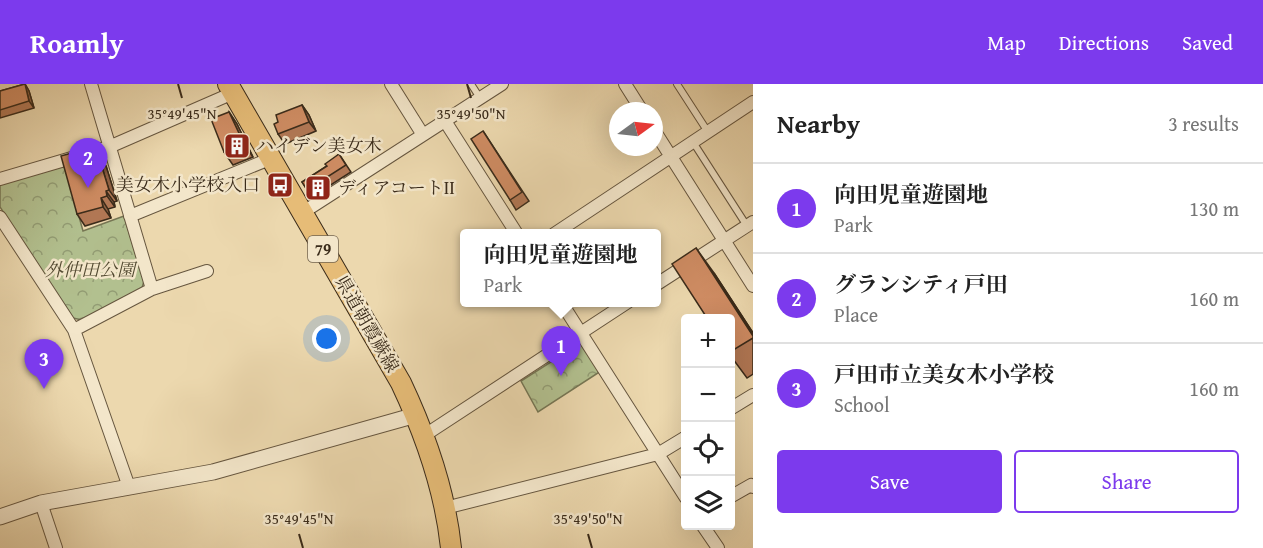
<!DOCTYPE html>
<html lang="en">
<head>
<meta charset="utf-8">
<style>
  body { margin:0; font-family:"Gentium Book Plus","Noto Serif JP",serif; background:#f6f6f6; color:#222 }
  .controls { position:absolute; right:18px; bottom:18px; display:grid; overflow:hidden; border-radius:6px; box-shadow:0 6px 24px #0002 }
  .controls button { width:54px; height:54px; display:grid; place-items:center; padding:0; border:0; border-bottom:2px solid #e0e0e0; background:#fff; color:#222; font:30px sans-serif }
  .compass { position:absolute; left:609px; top:18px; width:54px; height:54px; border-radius:50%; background:#fff; box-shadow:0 6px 24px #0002; rotate:75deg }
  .you { position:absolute; left:327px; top:255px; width:21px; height:21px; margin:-15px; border:4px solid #fff; border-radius:50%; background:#1a73e8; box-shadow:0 0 0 9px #1a73e833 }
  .badge { display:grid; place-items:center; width:39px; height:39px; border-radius:50%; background:#7c3aed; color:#fff; font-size:20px; font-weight:700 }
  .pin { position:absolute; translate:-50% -50px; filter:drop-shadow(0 2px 3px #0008) }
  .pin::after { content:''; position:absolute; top:32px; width:21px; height:18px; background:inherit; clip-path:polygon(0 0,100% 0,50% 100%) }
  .popup { position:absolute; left:460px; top:145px; width:201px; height:78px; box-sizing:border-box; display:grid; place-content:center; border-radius:6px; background:#fff; filter:drop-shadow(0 2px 4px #0005); font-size:20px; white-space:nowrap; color:#767676 }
  .popup b { font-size:22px; color:#222 }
  .popup::after { content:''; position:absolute; left:50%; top:100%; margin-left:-12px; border:12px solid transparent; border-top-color:#fff }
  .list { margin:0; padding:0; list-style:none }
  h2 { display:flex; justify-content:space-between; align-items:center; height:78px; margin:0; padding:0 24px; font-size:26px }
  h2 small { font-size:20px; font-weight:400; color:#767676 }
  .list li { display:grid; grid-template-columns:39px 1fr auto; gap:18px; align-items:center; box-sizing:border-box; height:90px; padding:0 24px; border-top:2px solid #e0e0e0 }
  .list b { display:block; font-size:22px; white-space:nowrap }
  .list p { margin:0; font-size:20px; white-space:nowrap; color:#767676 }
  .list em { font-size:20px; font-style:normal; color:#767676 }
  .actions { display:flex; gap:12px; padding:18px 24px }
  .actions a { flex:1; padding:14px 0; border:2px solid #7c3aed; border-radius:6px; text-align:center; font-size:21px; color:#7c3aed }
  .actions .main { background:#7c3aed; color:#fff }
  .icon { flex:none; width:33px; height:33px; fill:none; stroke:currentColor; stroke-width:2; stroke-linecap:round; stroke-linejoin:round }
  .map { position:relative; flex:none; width:753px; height:464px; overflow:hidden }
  header { display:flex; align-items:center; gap:36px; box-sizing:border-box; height:84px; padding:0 30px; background:#7c3aed; color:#fff }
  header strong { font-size:28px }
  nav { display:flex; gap:33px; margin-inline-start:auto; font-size:21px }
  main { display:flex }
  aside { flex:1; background:#fff }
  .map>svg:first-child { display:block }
  .park { fill:url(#park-crowns); stroke:#767654; stroke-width:1.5 }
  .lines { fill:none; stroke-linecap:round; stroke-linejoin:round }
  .service-casing { stroke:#66563f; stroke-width:8 }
  .minor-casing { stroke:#66563f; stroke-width:14 }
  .tertiary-casing { stroke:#66563f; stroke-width:17 }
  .primary-casing { stroke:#3a2b1a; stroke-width:22 }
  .service { stroke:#f3e6ca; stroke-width:6 }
  .minor { stroke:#f3e6ca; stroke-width:12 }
  .tertiary { stroke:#f3e6ca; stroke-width:15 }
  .primary { stroke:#e6bc77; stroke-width:20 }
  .wall { fill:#b27855; stroke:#3a2b1a; stroke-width:1.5 }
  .shaded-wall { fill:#916245; stroke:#3a2b1a; stroke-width:1.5 }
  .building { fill:#cf8c63; stroke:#3a2b1a; stroke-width:1.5 }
  .ticks { fill:none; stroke:#3a2b1a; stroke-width:2 }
  .labels { text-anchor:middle; stroke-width:5; stroke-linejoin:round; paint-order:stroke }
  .shield { fill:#f3e6ca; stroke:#72634f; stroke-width:1.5 }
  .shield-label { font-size:16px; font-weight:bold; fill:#3a2b1a }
  .poi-label { font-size:18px; fill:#3a2b1a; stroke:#f3e6ca; text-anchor:start }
  .park-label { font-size:18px; font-style:italic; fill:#524931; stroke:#f3e6ca }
  .street-label { font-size:18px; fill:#3a2b1a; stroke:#f3e6ca }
  .ticks-label { font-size:15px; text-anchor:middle; fill:#3a2b1a; stroke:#f3e6ca; stroke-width:5; stroke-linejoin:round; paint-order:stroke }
</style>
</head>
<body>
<header>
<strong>Roamly</strong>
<nav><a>Map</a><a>Directions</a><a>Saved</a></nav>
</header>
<main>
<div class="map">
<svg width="753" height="464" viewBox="0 0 753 464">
  <defs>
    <pattern id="park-crowns" width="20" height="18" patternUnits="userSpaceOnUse" patternTransform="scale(1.5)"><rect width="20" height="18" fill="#b2c08f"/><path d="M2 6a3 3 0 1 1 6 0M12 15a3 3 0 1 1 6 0" fill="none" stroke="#929c74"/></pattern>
  </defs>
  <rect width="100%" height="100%" fill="#ecd8ae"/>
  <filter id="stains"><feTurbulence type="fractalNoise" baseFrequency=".00333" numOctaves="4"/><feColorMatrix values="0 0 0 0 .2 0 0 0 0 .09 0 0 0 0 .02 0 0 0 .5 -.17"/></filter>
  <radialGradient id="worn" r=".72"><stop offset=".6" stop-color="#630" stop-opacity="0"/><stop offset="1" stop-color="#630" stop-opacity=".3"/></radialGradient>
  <path class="park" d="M 65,82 L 83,147 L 124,132 L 144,197 L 142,204 L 82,236 L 73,234 L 0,123 L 0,100 Z
    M 582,258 L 601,287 L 538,328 L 521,297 Z"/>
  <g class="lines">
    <defs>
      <path id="service" d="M 471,0 L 480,14
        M 677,0 L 708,48
        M 693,58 L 747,142"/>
      <path id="minor" d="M 391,0 L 423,51
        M 625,0 L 642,27
        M 445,37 L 517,150
        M 654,46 L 753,202
        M 0,95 L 109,63 L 233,9
        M 302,129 L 502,0
        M 130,132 L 272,74
        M 0,133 L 74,246 L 129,403
        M 554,150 L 753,18
        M 657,200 L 753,138
        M 152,205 L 207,187
        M 561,218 L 686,414
        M 74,246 L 152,205 L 91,0
        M 730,325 L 753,311
        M 425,351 L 628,218
        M 730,413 L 751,401 L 753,403
        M 41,419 L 56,464
        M 445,424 L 658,370 L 686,353
        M 703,442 L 718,464"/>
      <path id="tertiary" d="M 0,433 L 41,419 L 213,388 L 416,331"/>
      <path id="primary" d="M 228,0 L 401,299 C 426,352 445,406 451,464"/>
    </defs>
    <use href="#service" class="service-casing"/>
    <use href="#minor" class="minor-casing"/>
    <use href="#tertiary" class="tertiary-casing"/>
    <use href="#primary" class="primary-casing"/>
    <use href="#service" class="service"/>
    <use href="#minor" class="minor"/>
    <use href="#tertiary" class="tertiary"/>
    <use href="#primary" class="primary"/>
  </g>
  <path class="wall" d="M 25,0 L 29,7 L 34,24 L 0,34 L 0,7 Z
    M 302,21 L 309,31 L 316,47 L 285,60 L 278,50 L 278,38 Z
    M 229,28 L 237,40 L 253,73 L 233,81 L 224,68 Z
    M 483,47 L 529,117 L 516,126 L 510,116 Z
    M 339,70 L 351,88 L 312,113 L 302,98 L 327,82 Z
    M 92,72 L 106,82 L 117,117 L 114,118 L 115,123 L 108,125 L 111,134 L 85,142 L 77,130 Z
    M 714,189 L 753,249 L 753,290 L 747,294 L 730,271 L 730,234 Z"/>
  <path class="shaded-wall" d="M 25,0 L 29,7 L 34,24 L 29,17 Z
    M 302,21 L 309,31 L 316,47 L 309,38 Z
    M 229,28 L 237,40 L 253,73 L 244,60 Z
    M 98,70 L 106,82 L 117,117 L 109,106 Z
    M 106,107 L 114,118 L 115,123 L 107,112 Z
    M 101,114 L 108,125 L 111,134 L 103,123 Z
    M 696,164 L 714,189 L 753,249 L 753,252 Z"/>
  <path class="building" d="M 25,0 L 29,17 L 0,26 L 0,7 Z
    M 302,21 L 309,38 L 278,50 L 274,40 L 278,38 L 276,31 Z
    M 229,28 L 244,60 L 224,68 L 211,35 Z
    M 483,47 L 522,108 L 510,116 L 471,55 Z
    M 86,65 L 89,73 L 98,70 L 109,106 L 106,107 L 107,112 L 101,114 L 103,123 L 77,130 L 61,72 Z
    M 339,70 L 346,81 L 307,106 L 302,98 L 327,82 L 325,80 Z
    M 696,164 L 753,252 L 753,254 L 730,268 L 730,234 L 707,234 L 672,180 Z"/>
  <path class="ticks" d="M 178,0 L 182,14M 467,0 L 471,14M 299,450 L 303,464M 588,450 L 592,464"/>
  <defs>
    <symbol id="building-square" viewBox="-11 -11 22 22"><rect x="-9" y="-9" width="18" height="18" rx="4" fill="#8f2418" stroke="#f3e6ca"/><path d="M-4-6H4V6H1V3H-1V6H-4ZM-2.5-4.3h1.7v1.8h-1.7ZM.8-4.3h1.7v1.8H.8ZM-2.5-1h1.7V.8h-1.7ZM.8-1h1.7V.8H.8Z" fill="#fff"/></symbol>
    <symbol id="bus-square" viewBox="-11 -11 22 22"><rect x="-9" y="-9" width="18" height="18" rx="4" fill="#8f2418" stroke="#f3e6ca"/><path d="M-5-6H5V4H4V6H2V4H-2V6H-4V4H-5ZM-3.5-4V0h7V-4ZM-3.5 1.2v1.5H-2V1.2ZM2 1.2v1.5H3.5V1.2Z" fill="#fff"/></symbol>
  </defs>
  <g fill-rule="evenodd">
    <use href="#building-square" x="222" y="47" width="30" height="30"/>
    <use href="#bus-square" x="265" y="86" width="30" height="30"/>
    <use href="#building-square" x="303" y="89" width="30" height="30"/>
  </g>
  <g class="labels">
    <rect class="shield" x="308" y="152" width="30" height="26" rx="4.5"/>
    <g class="shield-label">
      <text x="323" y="171">79</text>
    </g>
    <g class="poi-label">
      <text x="256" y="68">ハイデン美女木</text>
      <text x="260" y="107" text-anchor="end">美女木小学校入口</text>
      <text x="338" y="110">ディアコートⅡ</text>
    </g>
    <g class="park-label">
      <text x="90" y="192">外仲田公園</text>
    </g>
    <g class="street-label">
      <text transform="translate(367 240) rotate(60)" y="6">県道朝霞蕨線</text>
    </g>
  </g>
  <g class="ticks-label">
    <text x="182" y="35">35°49'45"N</text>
    <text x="471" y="35">35°49'50"N</text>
    <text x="299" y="440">35°49'45"N</text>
    <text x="588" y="440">35°49'50"N</text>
  </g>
  <rect width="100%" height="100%" filter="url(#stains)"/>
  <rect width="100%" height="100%" fill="url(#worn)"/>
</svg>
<div class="controls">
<button>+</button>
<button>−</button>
<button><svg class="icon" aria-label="locate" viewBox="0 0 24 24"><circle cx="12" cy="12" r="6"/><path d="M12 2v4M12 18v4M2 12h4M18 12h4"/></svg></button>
<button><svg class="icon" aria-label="layers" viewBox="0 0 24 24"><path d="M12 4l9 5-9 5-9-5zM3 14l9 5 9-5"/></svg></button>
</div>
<svg class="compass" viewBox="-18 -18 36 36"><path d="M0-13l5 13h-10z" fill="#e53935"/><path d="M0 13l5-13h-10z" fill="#767676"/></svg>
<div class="you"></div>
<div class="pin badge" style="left:561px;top:292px">1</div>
<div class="popup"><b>向田児童遊園地</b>Park</div>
<div class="pin badge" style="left:88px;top:104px">2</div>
<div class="pin badge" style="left:44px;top:305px">3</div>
</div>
<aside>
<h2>Nearby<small>3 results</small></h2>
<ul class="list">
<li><span class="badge">1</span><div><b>向田児童遊園地</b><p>Park</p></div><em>130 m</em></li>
<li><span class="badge">2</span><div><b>グランシティ戸田</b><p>Place</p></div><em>160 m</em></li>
<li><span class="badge">3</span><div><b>戸田市立美女木小学校</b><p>School</p></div><em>160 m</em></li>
</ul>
<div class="actions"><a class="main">Save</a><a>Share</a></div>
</aside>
</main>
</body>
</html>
